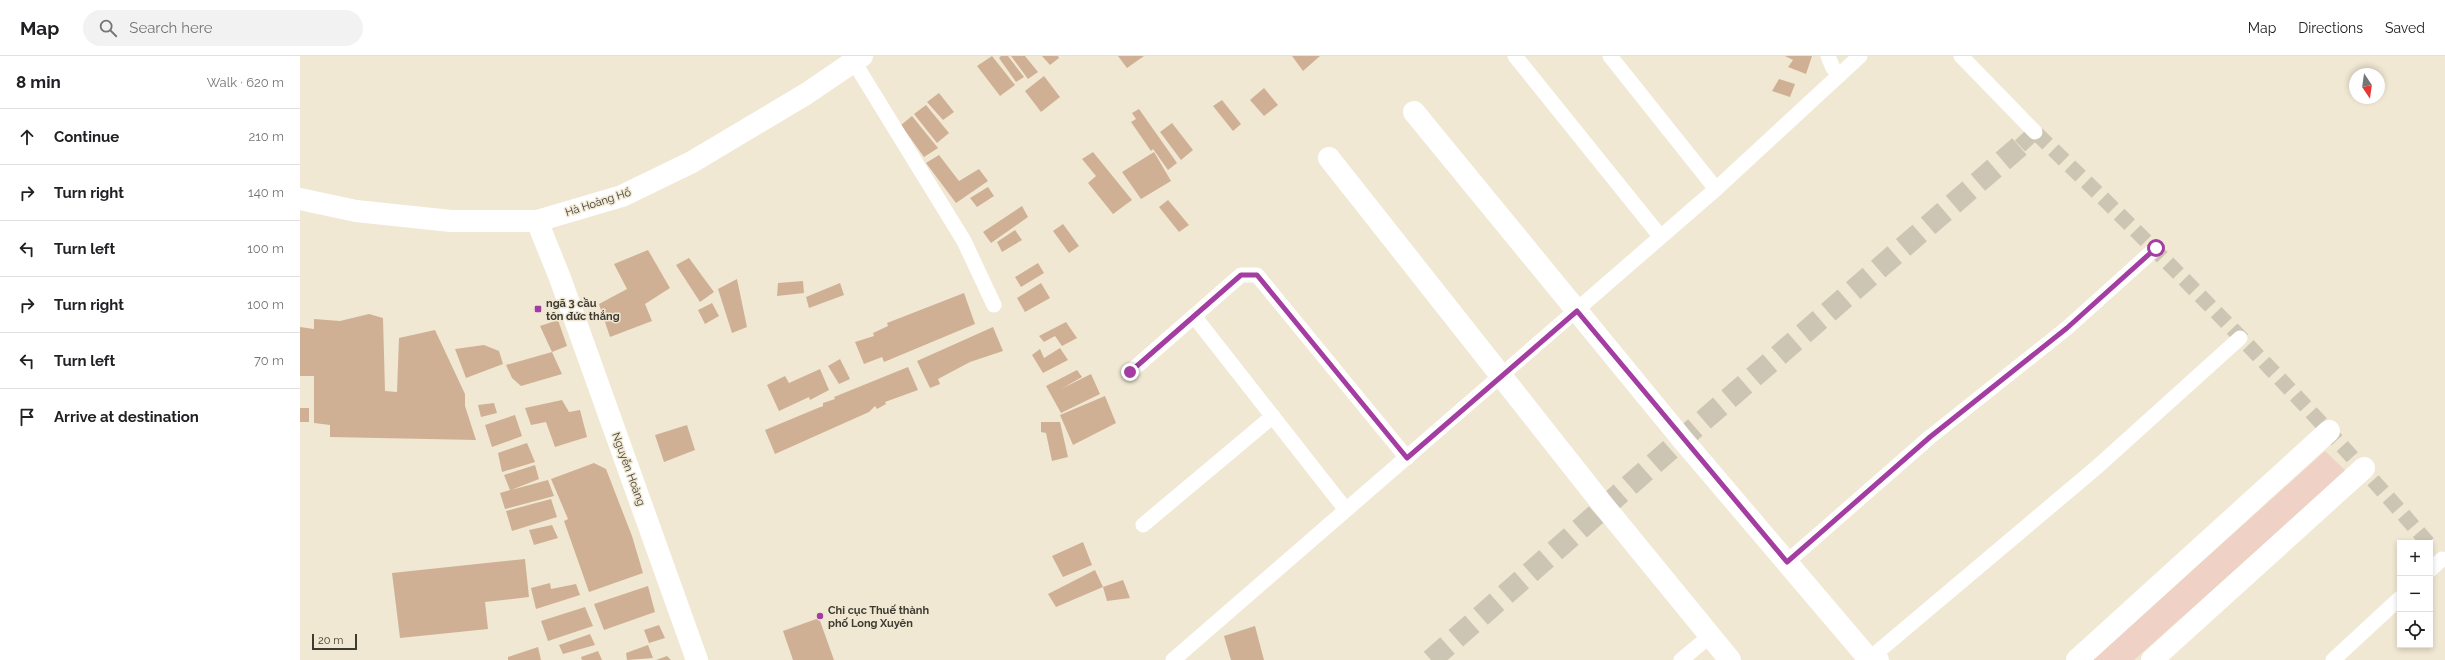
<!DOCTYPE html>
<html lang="en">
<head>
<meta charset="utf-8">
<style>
  body { margin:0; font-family:Raleway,sans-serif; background:#f2f2f2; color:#202124 }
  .controls { position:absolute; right:12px; bottom:12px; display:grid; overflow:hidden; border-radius:0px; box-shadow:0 2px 6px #0003 }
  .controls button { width:36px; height:36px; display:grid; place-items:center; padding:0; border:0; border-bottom:1px solid #e0e0e0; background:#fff; color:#202124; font:20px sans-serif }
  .compass { position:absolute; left:2049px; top:12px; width:36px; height:36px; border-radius:50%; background:#fff; box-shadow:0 2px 6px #0003; rotate:167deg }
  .scale { position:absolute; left:12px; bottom:10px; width:45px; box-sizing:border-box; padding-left:4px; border:2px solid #3e3b33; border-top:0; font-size:11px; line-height:14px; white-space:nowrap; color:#3e3b33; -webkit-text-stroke:3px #f1e8d3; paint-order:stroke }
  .stop { position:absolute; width:12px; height:12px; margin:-9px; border:3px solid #a33da2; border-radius:50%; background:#fff }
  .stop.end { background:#a33da2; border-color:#fff; box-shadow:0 1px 4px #0008 }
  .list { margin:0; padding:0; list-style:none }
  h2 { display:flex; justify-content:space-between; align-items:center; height:52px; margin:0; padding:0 16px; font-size:17px }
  h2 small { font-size:13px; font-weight:400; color:#757577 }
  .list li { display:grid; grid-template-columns:26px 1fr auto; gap:12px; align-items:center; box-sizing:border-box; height:56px; padding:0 16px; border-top:1px solid #e0e0e0 }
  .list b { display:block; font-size:15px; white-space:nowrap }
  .list em { font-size:13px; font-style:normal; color:#757577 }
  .icon { flex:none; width:22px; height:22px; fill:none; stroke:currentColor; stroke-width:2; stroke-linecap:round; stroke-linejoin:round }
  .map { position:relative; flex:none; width:2145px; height:604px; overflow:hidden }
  header { display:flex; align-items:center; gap:24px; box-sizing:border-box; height:56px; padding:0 20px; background:#fff; border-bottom:1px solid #e0e0e0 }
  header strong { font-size:19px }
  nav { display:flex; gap:22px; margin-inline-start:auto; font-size:14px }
  .search { width:280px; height:36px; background:#f2f2f2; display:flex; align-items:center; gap:10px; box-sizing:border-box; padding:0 14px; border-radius:22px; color:#757577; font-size:15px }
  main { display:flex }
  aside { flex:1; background:#fff }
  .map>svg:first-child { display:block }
  .green { fill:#efd1c6 }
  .building { fill:#cfb094 }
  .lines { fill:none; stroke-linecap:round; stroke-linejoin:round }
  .street-tunnel { stroke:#cdc5b3; stroke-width:15; stroke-dasharray:15 8; stroke-linecap:butt }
  .secondary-tunnel { stroke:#cdc5b3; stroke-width:22; stroke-dasharray:22 11; stroke-linecap:butt }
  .street { stroke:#fff; stroke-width:15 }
  .secondary { stroke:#fff; stroke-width:22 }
  .route { stroke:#a33da2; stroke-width:5 }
  .poi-dot { fill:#a33da2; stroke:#f1e8d3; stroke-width:1.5 }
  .labels { text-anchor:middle; stroke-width:3; stroke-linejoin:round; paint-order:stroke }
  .street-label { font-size:11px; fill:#3e3b33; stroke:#f1e8d3 }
  .poi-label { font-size:11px; font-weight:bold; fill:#3e3b33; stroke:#f1e8d3; text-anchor:start }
</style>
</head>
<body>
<header>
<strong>Map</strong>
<div class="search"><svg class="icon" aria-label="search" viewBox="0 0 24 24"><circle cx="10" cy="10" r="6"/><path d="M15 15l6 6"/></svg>Search here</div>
<nav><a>Map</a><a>Directions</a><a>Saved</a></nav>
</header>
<main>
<aside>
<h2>8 min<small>Walk · 620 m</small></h2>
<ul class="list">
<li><svg class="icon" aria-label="ahead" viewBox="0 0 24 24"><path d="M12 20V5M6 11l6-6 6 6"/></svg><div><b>Continue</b></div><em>210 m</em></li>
<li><svg class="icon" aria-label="right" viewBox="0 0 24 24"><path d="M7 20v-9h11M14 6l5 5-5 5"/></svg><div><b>Turn right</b></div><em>140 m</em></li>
<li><svg class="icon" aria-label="left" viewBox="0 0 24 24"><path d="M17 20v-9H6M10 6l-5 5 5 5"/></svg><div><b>Turn left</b></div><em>100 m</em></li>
<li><svg class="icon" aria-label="right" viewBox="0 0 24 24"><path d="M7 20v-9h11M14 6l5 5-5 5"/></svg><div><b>Turn right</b></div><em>100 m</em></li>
<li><svg class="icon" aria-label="left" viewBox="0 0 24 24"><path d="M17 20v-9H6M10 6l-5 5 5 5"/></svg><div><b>Turn left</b></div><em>70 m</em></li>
<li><svg class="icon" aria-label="arrive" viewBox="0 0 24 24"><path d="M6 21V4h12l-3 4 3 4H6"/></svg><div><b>Arrive at destination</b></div></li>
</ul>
</aside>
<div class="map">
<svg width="2145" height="604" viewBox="0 0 2145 604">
  <rect width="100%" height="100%" fill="#f1e8d3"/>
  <path class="green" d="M 2025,395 L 2046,415 L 1834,604 L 1793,604 Z"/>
  <path class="building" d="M 692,0 L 715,29 L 700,40 L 677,10 Z
    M 701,0 L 708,0 L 724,21 L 716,26 L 699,2 Z
    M 711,0 L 725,0 L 738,16 L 728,23 Z
    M 742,0 L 758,0 L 759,2 L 750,9 Z
    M 818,0 L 844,0 L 827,12 Z
    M 992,0 L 1020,0 L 1003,15 Z
    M 1485,0 L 1512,0 L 1506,18 L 1488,11 L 1493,4 Z
    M 744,20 L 760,41 L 741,56 L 725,35 Z
    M 1479,23 L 1495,28 L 1490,41 L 1472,35 Z
    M 964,32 L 978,49 L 964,60 L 950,44 Z
    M 639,37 L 654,56 L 643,64 L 627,46 Z
    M 922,44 L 941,68 L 933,75 L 913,50 Z
    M 626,49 L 649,77 L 637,87 L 614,58 Z
    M 839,53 L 877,107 L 868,114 L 853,93 L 851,95 L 831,66 L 836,63 L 832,57 Z
    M 612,60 L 638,92 L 624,101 L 601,69 Z
    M 872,67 L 893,94 L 881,104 L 860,76 Z
    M 793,96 L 832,144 L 813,158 L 788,127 L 796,120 L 782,103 Z
    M 854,96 L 871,125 L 841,143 L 822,116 Z
    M 639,99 L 659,125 L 679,113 L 688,125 L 656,147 L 626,107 Z
    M 688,131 L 694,140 L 677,151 L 670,142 Z
    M 868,144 L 889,169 L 879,176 L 859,151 Z
    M 722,150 L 728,161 L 691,187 L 683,176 Z
    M 763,168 L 779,190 L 769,197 L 753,175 Z
    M 715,174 L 722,184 L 702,196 L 697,186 Z
    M 348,194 L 370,232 L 345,248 L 352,265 L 310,281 L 299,248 L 327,233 L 314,208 Z
    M 389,202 L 414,236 L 400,246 L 376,209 Z
    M 738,207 L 744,217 L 721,231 L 715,221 Z
    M 437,223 L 447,271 L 432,277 L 418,233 Z
    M 503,225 L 504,237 L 477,240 L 478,227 Z
    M 540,227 L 544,239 L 509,252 L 506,241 Z
    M 741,227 L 750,242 L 725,256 L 717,242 Z
    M 664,237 L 675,268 L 584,306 L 582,301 L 564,308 L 555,286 L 574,280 L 573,277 L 588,270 L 587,267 Z
    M 412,247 L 419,260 L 405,268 L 398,254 Z
    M 69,258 L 83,262 L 85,335 L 97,336 L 99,282 L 135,274 L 165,338 L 165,350 L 176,384 L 30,381 L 30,369 L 14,367 L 14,320 L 0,320 L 0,271 L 14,273 L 14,263 L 40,265 Z
    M 258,264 L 267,290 L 252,296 L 240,270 Z
    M 766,266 L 777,282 L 762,290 L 755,280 L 744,286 L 739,280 Z
    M 693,271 L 703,295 L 670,306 L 638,323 L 640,328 L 630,332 L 617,305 Z
    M 184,289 L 199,295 L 203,308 L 166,322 L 155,293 Z
    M 760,292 L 768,304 L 743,317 L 732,299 L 740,293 L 744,302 Z
    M 252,296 L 262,318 L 221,330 L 212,322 L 206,309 Z
    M 540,303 L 550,323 L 539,328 L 528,310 Z
    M 608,311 L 618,334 L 585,346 L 586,348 L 577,353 L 575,350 L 569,356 L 475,398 L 465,374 L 513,354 L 523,350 L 523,347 L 535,343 L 534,341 Z
    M 520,313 L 529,334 L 510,344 L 509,341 L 479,355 L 467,329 L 485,320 L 489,327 Z
    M 777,314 L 782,321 L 761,333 L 791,318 L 800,338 L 761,357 L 746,330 Z
    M 805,340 L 816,367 L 773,389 L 760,359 Z
    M 262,344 L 269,356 L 280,354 L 287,381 L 255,391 L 246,366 L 231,369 L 225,352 Z
    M 194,347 L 197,357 L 181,361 L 178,349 Z
    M 0,352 L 9,352 L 9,366 L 0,366 Z
    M 215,359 L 222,380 L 192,391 L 185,369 Z
    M 741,366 L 760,366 L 768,401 L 752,405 L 746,377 L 741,376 Z
    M 387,369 L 395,394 L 364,406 L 355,379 Z
    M 227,387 L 235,406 L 202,416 L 198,397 Z
    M 294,407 L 306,413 L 332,480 L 343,517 L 289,536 L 264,465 L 268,463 L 251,423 Z
    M 235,409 L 239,423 L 211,434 L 248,424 L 254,440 L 205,453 L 200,437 L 210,434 L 204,419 Z
    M 251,443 L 257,461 L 212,475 L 206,455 Z
    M 252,469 L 258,482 L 234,489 L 229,474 Z
    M 783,486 L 792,509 L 763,521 L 752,500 Z
    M 225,503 L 229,541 L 185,546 L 188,573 L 100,582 L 92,517 Z
    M 795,514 L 803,531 L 756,551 L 748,538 Z
    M 823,524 L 830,542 L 807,545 L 803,531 Z
    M 250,527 L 251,533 L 276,528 L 280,539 L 236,553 L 231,532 Z
    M 348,530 L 355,556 L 304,574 L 294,548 Z
    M 285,551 L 293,570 L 248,585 L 241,565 Z
    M 519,562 L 534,604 L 493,604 L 483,575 Z
    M 359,569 L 365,582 L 349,587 L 344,574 Z
    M 955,570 L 964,604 L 931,604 L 924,580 Z
    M 290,578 L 295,589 L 263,598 L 259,589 Z
    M 348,589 L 353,602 L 327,604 L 326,597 Z
    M 238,591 L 241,604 L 208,604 L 208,601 Z
    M 298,595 L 302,604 L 282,604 L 281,601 Z
    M 367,600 L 371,604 L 356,604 Z"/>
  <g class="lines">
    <path class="street-tunnel" d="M 1720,90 L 1735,76 C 1872,208 2004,343 2128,487"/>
    <path class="secondary-tunnel" d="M 1131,604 L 1382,383 L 1720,90"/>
    <path class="street" d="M 1215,0 L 1360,180
      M 1528,0 L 1533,12 L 1540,19
      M 1661,0 L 1735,76
      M 554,6 L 664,185 L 694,249
      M 1416,133 L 1560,0
      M 894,260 L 1046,454
      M 830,316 L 941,219 L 957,219 L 1107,402
      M 843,469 L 973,360
      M 1487,506 L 1630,381 L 1767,272 L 1856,192
      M 2130,514 L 2142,503
      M 873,604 L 1416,133 L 1310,0
      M 1381,604 L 1410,580
      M 1568,604 L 1797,411 L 1940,282
      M 2033,604 L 2100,542"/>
    <path class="secondary" d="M 1114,56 L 1382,383 L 1569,603 L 1578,604
      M 1029,102 L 1304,450 L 1430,604
      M 0,143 L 56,155 L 151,165 L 237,165 L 322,140 L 392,106 L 506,38 L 562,0
      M 237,165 L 260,222 L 397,604
      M 1777,604 L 2029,375
      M 1852,604 L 2064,412"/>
  </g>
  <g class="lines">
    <path class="route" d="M 830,316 L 941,219 L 957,219 L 1107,402 L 1277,255 L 1487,506 L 1630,381 L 1767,272 L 1856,192"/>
  </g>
  <g class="poi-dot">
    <rect x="234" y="249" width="8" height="8" rx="2"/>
    <circle cx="520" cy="560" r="4"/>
  </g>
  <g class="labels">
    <g class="street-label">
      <text transform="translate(298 146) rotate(-18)" y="4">Hà Hoàng Hổ</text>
      <text transform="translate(329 413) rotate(70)" y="4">Nguyễn Hoàng</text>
    </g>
    <g class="poi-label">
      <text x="246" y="251">ngã 3 cầu<tspan x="246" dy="13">tôn đức thắng</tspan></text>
      <text x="528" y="558">Chi cục Thuế thành<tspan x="528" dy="13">phố Long Xuyên</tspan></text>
    </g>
  </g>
</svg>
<div class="controls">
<button>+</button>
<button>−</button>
<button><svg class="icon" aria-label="locate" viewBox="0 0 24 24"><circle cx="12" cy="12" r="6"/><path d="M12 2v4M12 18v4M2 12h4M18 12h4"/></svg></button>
</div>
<svg class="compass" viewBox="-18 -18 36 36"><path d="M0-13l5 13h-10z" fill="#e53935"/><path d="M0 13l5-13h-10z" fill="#757577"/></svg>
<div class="scale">20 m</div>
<div class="stop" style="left:1856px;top:192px"></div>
<div class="stop end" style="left:830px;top:316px"></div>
</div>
</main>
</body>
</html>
